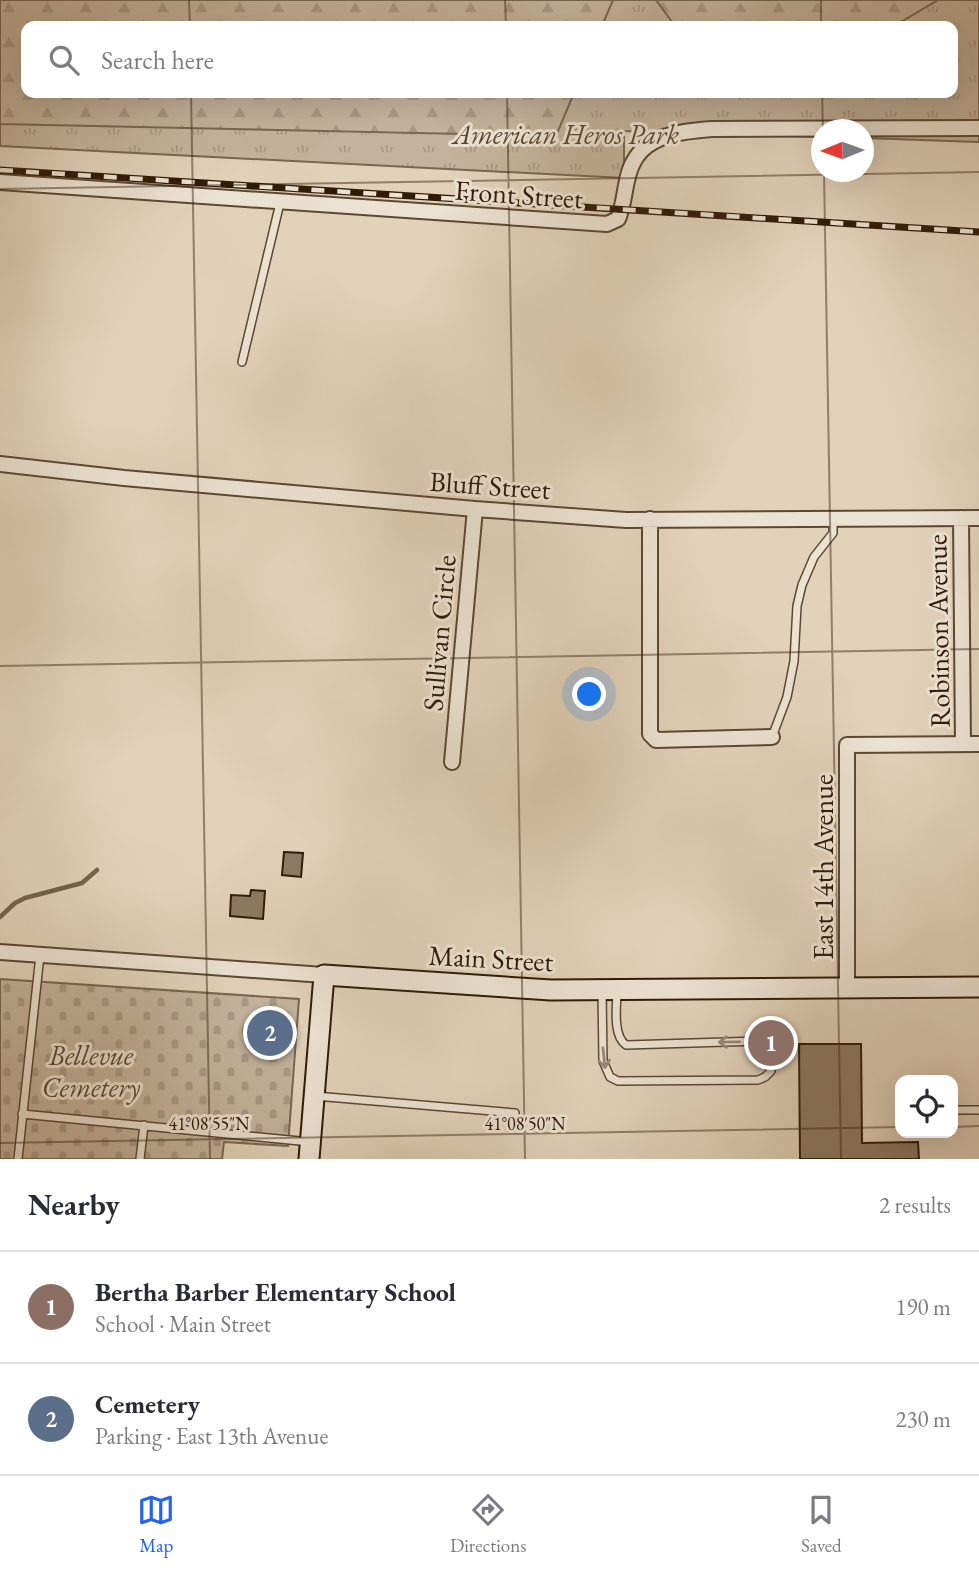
<!DOCTYPE html>
<html lang="en">
<head>
<meta charset="utf-8">
<style>
  body { margin:0; font-family:"EB Garamond",serif; background:#f2f2f3; color:#2b2b33 }
  .controls { position:absolute; right:21px; bottom:21px; display:grid; overflow:hidden; border-radius:14px; box-shadow:0 7px 28px #0002 }
  .controls button { width:63px; height:63px; display:grid; place-items:center; padding:0; border:0; border-bottom:2px solid #e1e1e2; background:#fff; color:#2b2b33; font:35px sans-serif }
  .compass { position:absolute; left:811px; top:119px; width:63px; height:63px; border-radius:50%; background:#fff; box-shadow:0 7px 28px #0002; rotate:269deg }
  .you { position:absolute; left:590px; top:695px; width:24px; height:24px; margin:-18px; border:5px solid #fff; border-radius:50%; background:#1a73e8; box-shadow:0 0 0 10px #1a73e833 }
  .badge { display:grid; place-items:center; width:46px; height:46px; border-radius:50%; background:#2563eb; color:#fff; font-size:23px; font-weight:700 }
  .pin { position:absolute; translate:-50% -50%; border:4px solid #fff; box-shadow:0 2px 7px #0006 }
  .list { margin:0; padding:0; list-style:none }
  h2 { display:flex; justify-content:space-between; align-items:center; height:91px; margin:0; padding:0 28px; font-size:30px }
  h2 small { font-size:23px; font-weight:400; color:#7c7c81 }
  .list li { display:grid; grid-template-columns:46px 1fr auto; gap:21px; align-items:center; box-sizing:border-box; height:112px; padding:0 28px; border-top:2px solid #e1e1e2 }
  .list b { display:block; font-size:26px; white-space:nowrap }
  .list p { margin:0; font-size:23px; white-space:nowrap; color:#7c7c81 }
  .list em { font-size:23px; font-style:normal; color:#7c7c81 }
  .icon { flex:none; width:38px; height:38px; fill:none; stroke:currentColor; stroke-width:2; stroke-linecap:round; stroke-linejoin:round }
  .map { position:relative; flex:none; width:979px; height:1159px; overflow:hidden }
  .search { position:absolute; background:#fff; box-shadow:0 7px 28px #0002; left:21px; right:21px; top:21px; height:77px; display:flex; align-items:center; gap:18px; box-sizing:border-box; padding:0 24px; border-radius:14px; color:#7c7c81; font-size:26px }
  .sheet { height:315px; background:#fff }
  nav { display:flex; justify-content:space-around; align-items:center; box-sizing:border-box; height:98px; border-top:2px solid #e1e1e2; background:#fff; font-size:19px; color:#7c7c81 }
  nav a { display:grid; justify-items:center; gap:4px }
  nav .on { color:#2563eb }
  .map>svg:first-child { display:block }
  .grass { fill:url(#grass-tufts); stroke:#7a6752; stroke-width:2; fill-rule:evenodd }
  .forest { fill:url(#forest-firs); stroke:#7a6752; stroke-width:2 }
  .cemetery { fill:url(#cemetery-stones); stroke:#7a6752; stroke-width:2 }
  .lines { fill:none; stroke-linecap:round; stroke-linejoin:round }
  .stream { stroke:#76644e; stroke-width:4.5 }
  .building { fill:#8d7a64; stroke:#301b07; stroke-width:2 }
  .lane-casing { stroke:#5c4934; stroke-width:10 }
  .street-casing { stroke:#5c4934; stroke-width:18 }
  .secondary-casing { stroke:#301b07; stroke-width:23 }
  .lane { stroke:#ece2d2; stroke-width:7 }
  .street { stroke:#ece2d2; stroke-width:14 }
  .secondary { stroke:#ece2d2; stroke-width:19 }
  .rail-casing { stroke:#301b07; stroke-width:7 }
  .rail { stroke:#ece2d2; stroke-width:4.5; stroke-dasharray:13; stroke-linecap:butt }
  .oneway { stroke:#978877 }
  .ticks { fill:none; stroke:#301b07; stroke-width:2; stroke-opacity:0.45 }
  .labels { text-anchor:middle; stroke-width:6; stroke-linejoin:round; paint-order:stroke }
  .park-label { font-size:28px; font-style:italic; fill:#5c4934; stroke:#ece2d2 }
  .street-label { font-size:28px; fill:#301b07; stroke:#ece2d2 }
  .ticks-label { font-size:18px; text-anchor:middle; fill:#301b07; stroke:#ece2d2; stroke-width:6; stroke-linejoin:round; paint-order:stroke }
</style>
</head>
<body>
<div class="map">
<svg width="979" height="1159" viewBox="0 0 979 1159">
  <defs>
    <pattern id="grass-tufts" width="24" height="20" patternUnits="userSpaceOnUse" patternTransform="scale(1.75)"><rect width="24" height="20" fill="#c4b39c"/><path d="M3 7l-1-3M5 7V3M7 7l1-3M15 17l-1-3M17 17v-4M19 17l1-3" fill="none" stroke="#a99985"/></pattern>
    <pattern id="forest-firs" width="22" height="20" patternUnits="userSpaceOnUse" patternTransform="scale(1.75)"><rect width="22" height="20" fill="#c4b39c"/><path d="M5 1l3.5 6h-7zM16 11l3.5 6h-7z" fill="#a99985"/></pattern>
    <pattern id="cemetery-stones" width="16" height="16" patternUnits="userSpaceOnUse" patternTransform="scale(1.75)"><rect width="16" height="16" fill="#c4b39c"/><path d="M2 7V4a2 2 0 0 1 4 0v3zM10 15v-3a2 2 0 0 1 4 0v3z" fill="#a99985"/></pattern>
  </defs>
  <rect width="100%" height="100%" fill="#e2d2ba"/>
  <filter id="stains"><feTurbulence type="fractalNoise" baseFrequency=".00286" numOctaves="4"/><feColorMatrix values="0 0 0 0 .2 0 0 0 0 .09 0 0 0 0 .02 0 0 0 .5 -.17"/></filter>
  <radialGradient id="worn" r=".72"><stop offset=".6" stop-color="#630" stop-opacity="0"/><stop offset="1" stop-color="#630" stop-opacity=".3"/></radialGradient>
  <path class="grass" d="M 0,0 L 979,0 L 979,142 L 864,138 L 864,130 L 822,130 L 821,137 L 624,131 L 624,178 L 0,146 ZM 26,26 L 953,26 L 953,93 L 26,93 Z"/>
  <path class="forest" d="M 0,0 L 613,0 L 602,26 L 26,26 L 26,93 L 574,93 L 556,136 L 0,124 Z
    M 656,0 L 938,0 L 894,26 L 675,26 Z"/>
  <path class="cemetery" d="M 0,979 L 299,999 L 288,1146 L 224,1142 L 222,1159 L 0,1159 Z"/>
  <g class="lines">
    <path class="stream" d="M 0,917 L 15,903 L 25,898 L 82,883 L 97,870"/>
  </g>
  <path class="building" d="M 284,852 L 303,853 L 301,877 L 282,875 Z
    M 251,890 L 265,891 L 263,919 L 230,916 L 231,895 L 250,896 Z
    M 799,1044 L 861,1044 L 862,1143 L 918,1142 L 919,1159 L 800,1159 Z"/>
  <g class="lines">
    <defs>
      <path id="lane" d="M 242,362 L 280,203
        M 772,737 L 787,697 L 794,661 L 797,606 L 802,585 L 814,557 L 833,533 L 833,519
        M 602,990 L 603,1061 L 610,1077 L 618,1081 L 758,1080 L 765,1077 L 771,1071 C 773,1057 772,1048 759,1041 L 626,1045 C 612,1035 617,1005 617,990
        M 315,1096 L 515,1113
        M 953,1110 L 979,1110
        M 22,1114 L 310,1142
        M 18,1159 L 40,955
        M 140,1159 L 144,1125"/>
      <path id="street" d="M 0,182 L 607,224 L 618,219 C 626,201 624,177 634,161 C 648,134 685,131 712,129 L 979,128
        M 0,464 L 124,478 L 475,509 L 626,520 L 979,518
        M 961,518 L 963,744
        M 650,519 L 650,734 L 656,740 L 772,737
        M 452,762 L 475,509
        M 0,952 L 324,975
        M 847,988 L 847,745 L 979,744"/>
      <path id="secondary" d="M 309,1159 L 324,975 L 551,990 L 979,987"/>
    </defs>
    <use href="#lane" class="lane-casing"/>
    <use href="#street" class="street-casing"/>
    <use href="#secondary" class="secondary-casing"/>
    <use href="#lane" class="lane"/>
    <use href="#street" class="street"/>
    <use href="#secondary" class="secondary"/>
    <defs>
      <path id="rail" d="M 0,170 L 979,232"/>
    </defs>
    <use href="#rail" class="rail-casing"/>
    <use href="#rail" class="rail"/>
  </g>
  <defs><path id="oneway-shaft" d="M-6 0H5M1.5-3L5.5 0L1.5 3" fill="none" stroke-width="1.6" stroke-linecap="round" stroke-linejoin="round" transform="scale(1.75)"/></defs>
  <g class="oneway">
    <use href="#oneway-shaft" transform="translate(729 1042) rotate(179)"/>
    <use href="#oneway-shaft" transform="translate(604 1058) rotate(84)"/>
  </g>
  <path class="ticks" d="M 189,0 L 190,26M 505,0 L 506,26M 821,0 L 821,26M 191,93 L 210,1159M 507,93 L 525,1159M 822,93 L 823,130M 824,172 L 841,1159M 0,189 L 979,172M 0,666 L 979,649M 953,1127 L 979,1126M 0,1143 L 900,1127"/>
  <g class="labels">
    <g class="park-label">
      <text x="566" y="144">American Heros Park</text>
      <text x="91" y="1065">Bellevue<tspan x="91" dy="32">Cemetery</tspan></text>
    </g>
    <g class="street-label">
      <text transform="translate(519 194) rotate(4)" y="10">Front Street</text>
      <text transform="translate(490 485) rotate(4)" y="10">Bluff Street</text>
      <text transform="translate(938 631) rotate(-91)" y="10">Robinson Avenue</text>
      <text transform="translate(439 633) rotate(-85)" y="10">Sullivan Circle</text>
      <text transform="translate(823 867) rotate(-90)" y="10">East 14th Avenue</text>
      <text transform="translate(491 958) rotate(3)" y="10">Main Street</text>
    </g>
  </g>
  <g class="ticks-label">
    <text x="209" y="1130">41°08'55"N</text>
    <text x="525" y="1130">41°08'50"N</text>
  </g>
  <rect width="100%" height="100%" filter="url(#stains)"/>
  <rect width="100%" height="100%" fill="url(#worn)"/>
</svg>
<div class="controls">
<button><svg class="icon" aria-label="locate" viewBox="0 0 24 24"><circle cx="12" cy="12" r="6"/><path d="M12 2v4M12 18v4M2 12h4M18 12h4"/></svg></button>
</div>
<svg class="compass" viewBox="-18 -18 36 36"><path d="M0-13l5 13h-10z" fill="#e53935"/><path d="M0 13l5-13h-10z" fill="#7c7c81"/></svg>
<div class="you"></div>
<div class="pin badge" style="left:771px;top:1043px;background:#8d6e63">1</div>
<div class="pin badge" style="left:270px;top:1033px;background:#5c6f8a">2</div>
<div class="search"><svg class="icon" aria-label="search" viewBox="0 0 24 24"><circle cx="10" cy="10" r="6"/><path d="M15 15l6 6"/></svg>Search here</div>
</div>
<section class="sheet">
<h2>Nearby<small>2 results</small></h2>
<ul class="list">
<li><span class="badge" style="background:#8d6e63">1</span><div><b>Bertha Barber Elementary School</b><p>School · Main Street</p></div><em>190 m</em></li>
<li><span class="badge" style="background:#5c6f8a">2</span><div><b>Cemetery</b><p>Parking · East 13th Avenue</p></div><em>230 m</em></li>
</ul>
</section>
<nav>
<a class="on"><svg class="icon" aria-label="map" viewBox="0 0 24 24"><path d="M3 6l6-2 6 2 6-2v14l-6 2-6-2-6 2zM9 4v14M15 6v14"/></svg>Map</a>
<a><svg class="icon" aria-label="directions" viewBox="0 0 24 24"><path d="M12 3l9 9-9 9-9-9zM9 14v-3h6M13 9l2 2-2 2"/></svg>Directions</a>
<a><svg class="icon" aria-label="saved" viewBox="0 0 24 24"><path d="M7 4h10v16l-5-4-5 4z"/></svg>Saved</a>
</nav>
</body>
</html>
